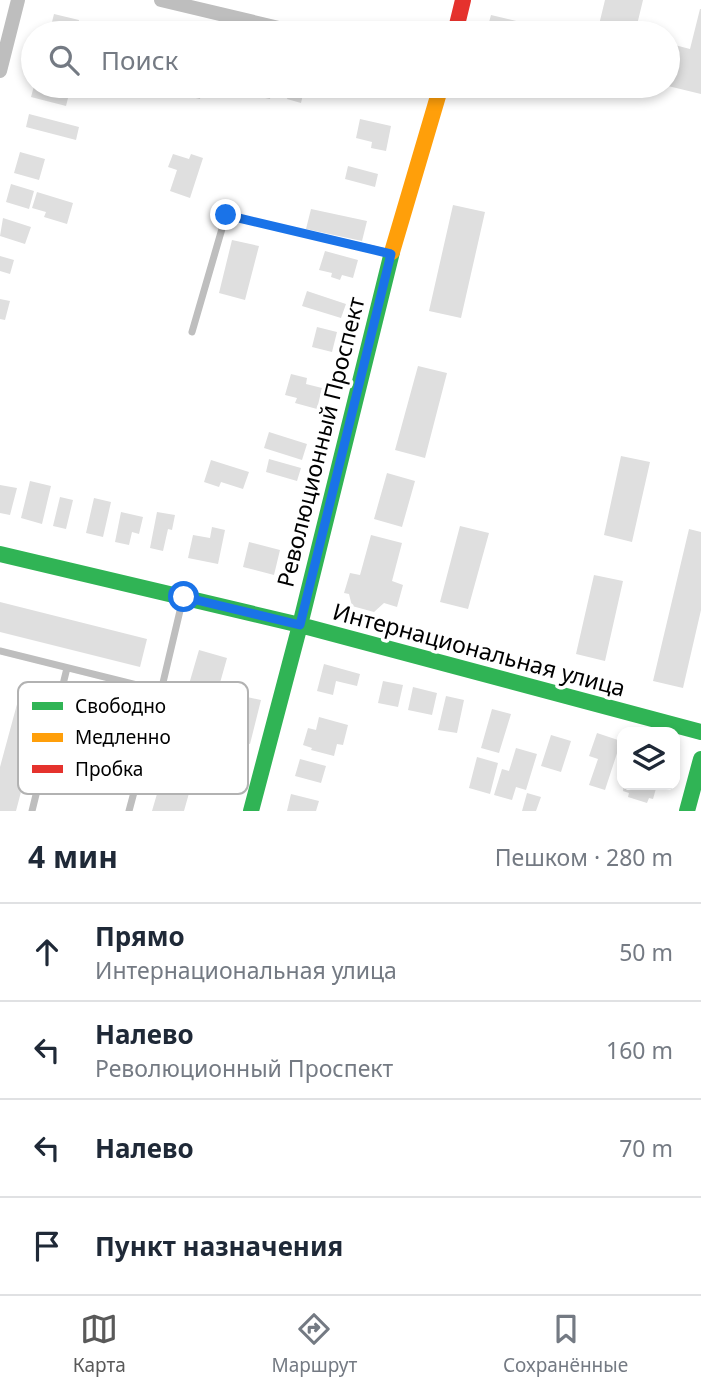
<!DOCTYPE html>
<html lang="ru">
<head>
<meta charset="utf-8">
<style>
  body { margin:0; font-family:"Noto Sans",sans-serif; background:#f6f6f7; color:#1f2937 }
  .controls { position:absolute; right:21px; bottom:21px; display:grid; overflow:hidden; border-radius:14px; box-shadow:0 4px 10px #0003 }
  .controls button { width:63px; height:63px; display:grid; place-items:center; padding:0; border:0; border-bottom:2px solid #e0e1e3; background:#fff; color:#1f2937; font:35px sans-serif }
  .stop { position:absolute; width:21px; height:21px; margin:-16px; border:5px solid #1a73e8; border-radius:50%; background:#fff }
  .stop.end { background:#1a73e8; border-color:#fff; box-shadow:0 2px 7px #0008 }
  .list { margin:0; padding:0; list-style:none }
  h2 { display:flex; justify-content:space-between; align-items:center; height:91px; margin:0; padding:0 28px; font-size:30px }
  h2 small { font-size:23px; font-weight:400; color:#747a83 }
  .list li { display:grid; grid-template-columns:46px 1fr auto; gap:21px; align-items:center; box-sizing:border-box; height:98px; padding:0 28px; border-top:2px solid #e0e1e3 }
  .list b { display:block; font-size:26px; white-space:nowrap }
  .list p { margin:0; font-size:23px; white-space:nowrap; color:#747a83 }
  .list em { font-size:23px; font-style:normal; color:#747a83 }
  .icon { flex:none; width:38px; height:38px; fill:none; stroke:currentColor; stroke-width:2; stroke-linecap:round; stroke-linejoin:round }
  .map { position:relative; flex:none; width:701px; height:811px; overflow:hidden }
  .search { position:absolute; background:#fff; box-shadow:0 4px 10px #0003; left:21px; right:21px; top:21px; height:77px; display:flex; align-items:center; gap:18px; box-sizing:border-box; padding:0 24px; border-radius:38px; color:#747a83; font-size:26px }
  .sheet { height:483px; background:#fff }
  nav { display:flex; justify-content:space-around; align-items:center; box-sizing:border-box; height:98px; border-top:2px solid #e0e1e3; background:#fff; font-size:19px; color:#747a83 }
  nav a { display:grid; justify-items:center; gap:4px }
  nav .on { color:#595959 }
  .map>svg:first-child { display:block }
  .building { fill:#dfdfdf }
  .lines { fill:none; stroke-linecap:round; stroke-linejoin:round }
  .lane { stroke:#bebebe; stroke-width:7 }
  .street { stroke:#bebebe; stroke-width:14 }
  .fast { stroke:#30b455; stroke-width:16 }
  .slow { stroke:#ff9f0a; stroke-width:16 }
  .jam { stroke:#e5322d; stroke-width:16 }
  .route { stroke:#1a73e8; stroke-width:9 }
  .labels { text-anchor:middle; stroke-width:7; stroke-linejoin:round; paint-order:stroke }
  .street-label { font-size:23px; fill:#000; stroke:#fff }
  .key { fill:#fff; stroke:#b2b2b2; stroke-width:2 }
  .key-label { font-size:19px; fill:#000 }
</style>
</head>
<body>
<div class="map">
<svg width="701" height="811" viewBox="0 0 701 811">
  <rect width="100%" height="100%" fill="#fff"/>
  <path class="building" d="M 605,0 L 643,0 L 635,33 L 597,33 Z
    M 700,9 L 701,9 L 701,94 L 668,86 L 668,37 L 672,38 L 671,44 L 690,49 Z
    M 54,14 L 79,20 L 76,33 L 50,30 Z
    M 491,15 L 562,32 L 561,33 L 486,33 Z
    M 34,86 L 54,86 L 70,90 L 66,106 L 31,97 Z
    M 172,86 L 203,86 L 200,99 L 170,92 Z
    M 252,86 L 273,86 L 270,99 L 250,95 Z
    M 291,86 L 305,86 L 301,103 L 287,99 Z
    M 29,114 L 79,127 L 76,140 L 26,127 Z
    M 360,119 L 391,126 L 386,151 L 371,148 L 372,142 L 356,138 Z
    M 20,152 L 45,159 L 39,180 L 14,173 Z
    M 173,154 L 189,159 L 191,154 L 203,158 L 190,198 L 170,191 L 177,170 L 168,167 Z
    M 348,166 L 378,174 L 375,187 L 345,179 Z
    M 11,184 L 34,191 L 29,209 L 6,202 Z
    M 37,192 L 73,203 L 67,224 L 44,217 L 46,212 L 32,208 Z
    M 453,205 L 485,212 L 461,318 L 429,311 Z
    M 311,209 L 367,221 L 362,241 L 306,229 Z
    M 3,218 L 31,227 L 25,244 L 0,236 Z
    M 232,240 L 259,246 L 245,300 L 219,293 Z
    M 325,251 L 358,260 L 353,278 L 342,275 L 340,280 L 331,277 L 332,273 L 319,270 Z
    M 0,256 L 14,260 L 10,274 L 0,271 Z
    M 307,291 L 346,304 L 341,318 L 302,306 Z
    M 0,299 L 10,301 L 5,320 L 0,319 Z
    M 317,327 L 337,332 L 332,352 L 312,347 Z
    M 418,366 L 447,373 L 425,458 L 395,450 Z
    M 291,374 L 307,378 L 306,384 L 322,388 L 317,409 L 295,403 L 297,398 L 285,395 Z
    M 269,432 L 307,444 L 302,460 L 264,448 Z
    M 621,456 L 650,462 L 632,542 L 604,535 Z
    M 269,459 L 301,468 L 297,481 L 266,472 Z
    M 211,460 L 249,472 L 243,489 L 221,482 L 219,487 L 204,482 Z
    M 387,473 L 415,481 L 402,527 L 374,519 Z
    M 30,481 L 51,486 L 42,524 L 21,518 Z
    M 0,485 L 17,488 L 10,515 L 0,513 Z
    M 60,497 L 73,500 L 66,529 L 53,526 Z
    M 94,498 L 111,502 L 103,537 L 86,533 Z
    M 121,512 L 143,517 L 139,534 L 132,532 L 129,545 L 115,542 Z
    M 157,512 L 175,515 L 172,530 L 168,529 L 163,551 L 150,548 Z
    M 460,526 L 489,533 L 468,609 L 440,602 Z
    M 212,527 L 225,530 L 218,564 L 188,558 L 193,535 L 210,538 Z
    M 689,529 L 701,532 L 701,610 L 683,688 L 653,681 Z
    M 371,535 L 402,543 L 392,581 L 403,585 L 397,607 L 384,603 L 374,612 L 352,606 L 349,594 L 344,593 L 350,573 L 360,575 Z
    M 249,542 L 280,550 L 274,575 L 243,567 Z
    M 594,575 L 623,581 L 605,661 L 576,654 Z
    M 0,602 L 147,639 L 140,667 L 0,632 Z
    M 199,650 L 227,658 L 184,811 L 152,811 Z
    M 324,664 L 360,674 L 357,686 L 336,681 L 333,695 L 317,691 Z
    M 383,681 L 403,685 L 398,707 L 378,703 Z
    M 23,682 L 48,689 L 16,811 L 0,811 L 0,767 Z
    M 413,687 L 437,693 L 432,715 L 408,710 Z
    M 446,696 L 464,700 L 457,733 L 438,730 Z
    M 247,697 L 261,700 L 250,744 L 236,740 Z
    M 492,709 L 511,714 L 499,753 L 481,748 Z
    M 319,717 L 348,725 L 343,745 L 337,744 L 334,756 L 311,750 L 312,748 L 303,745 L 308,728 L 316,730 Z
    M 597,733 L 621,741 L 605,790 L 589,785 L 598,759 L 589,756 Z
    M 551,735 L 571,741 L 561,772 L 541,766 Z
    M 516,748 L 537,754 L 526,790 L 516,787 L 512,800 L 494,795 L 502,769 L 509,771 Z
    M 477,757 L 498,763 L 490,794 L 469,788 Z
    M 300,759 L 326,766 L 321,783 L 295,776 Z
    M 624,785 L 657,785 L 653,799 L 649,798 L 647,803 L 628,797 L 629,793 L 623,791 Z
    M 527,793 L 541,797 L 536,811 L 522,811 Z
    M 291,794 L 319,801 L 316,811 L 287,811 Z"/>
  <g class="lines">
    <path class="lane" d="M 192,332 L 226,215 L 390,253
      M 0,651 L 161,691 L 183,598
      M 32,811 L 67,668
      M 129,811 L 161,691"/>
    <path class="street" d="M 161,0 L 300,33
      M 0,71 L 18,0"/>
    <path class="fast" d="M 0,554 L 300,625 L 701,732
      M 251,811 L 300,625 L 392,252
      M 687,811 L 701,759"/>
    <path class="slow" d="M 392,252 L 441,86"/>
    <path class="jam" d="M 455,33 L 463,0"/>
  </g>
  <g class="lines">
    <path class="route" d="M 184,597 L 300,625 L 391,254 L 226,215"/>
  </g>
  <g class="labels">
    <g class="street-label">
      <text transform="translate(321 442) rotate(-76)" y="8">Революционный Проспект</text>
      <text transform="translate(479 650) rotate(15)" y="8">Интернациональная улица</text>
    </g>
  </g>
  <rect x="18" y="682" width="230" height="112" rx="10" class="key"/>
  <rect x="32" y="702" width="31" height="8" fill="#30b455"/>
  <rect x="32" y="733" width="31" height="9" fill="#ff9f0a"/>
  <rect x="32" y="765" width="31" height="8" fill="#e5322d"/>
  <g class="key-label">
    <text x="75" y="713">Свободно</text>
    <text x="75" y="744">Медленно</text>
    <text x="75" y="776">Пробка</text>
  </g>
</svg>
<div class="controls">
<button><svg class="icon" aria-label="layers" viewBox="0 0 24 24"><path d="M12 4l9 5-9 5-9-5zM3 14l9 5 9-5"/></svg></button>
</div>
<div class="stop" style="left:184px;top:597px"></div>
<div class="stop end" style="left:226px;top:215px"></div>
<div class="search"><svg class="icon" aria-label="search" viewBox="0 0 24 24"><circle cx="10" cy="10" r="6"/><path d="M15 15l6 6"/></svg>Поиск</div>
</div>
<section class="sheet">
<h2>4 мин<small>Пешком · 280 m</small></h2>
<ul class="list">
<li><svg class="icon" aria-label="ahead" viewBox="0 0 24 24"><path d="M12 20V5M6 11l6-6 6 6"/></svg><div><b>Прямо</b><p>Интернациональная улица</p></div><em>50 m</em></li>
<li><svg class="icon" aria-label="left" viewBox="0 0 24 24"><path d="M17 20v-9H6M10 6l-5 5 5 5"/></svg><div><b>Налево</b><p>Революционный Проспект</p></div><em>160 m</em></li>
<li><svg class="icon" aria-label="left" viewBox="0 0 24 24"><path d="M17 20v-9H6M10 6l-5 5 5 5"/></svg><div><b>Налево</b></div><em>70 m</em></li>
<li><svg class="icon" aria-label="arrive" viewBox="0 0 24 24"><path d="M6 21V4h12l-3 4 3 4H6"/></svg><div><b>Пункт назначения</b></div></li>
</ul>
</section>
<nav>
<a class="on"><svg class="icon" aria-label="map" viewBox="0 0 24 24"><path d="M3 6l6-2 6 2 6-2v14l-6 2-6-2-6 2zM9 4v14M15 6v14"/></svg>Карта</a>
<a><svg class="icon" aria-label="directions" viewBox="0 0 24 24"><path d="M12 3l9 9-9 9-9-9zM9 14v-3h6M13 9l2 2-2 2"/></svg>Маршрут</a>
<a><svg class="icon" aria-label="saved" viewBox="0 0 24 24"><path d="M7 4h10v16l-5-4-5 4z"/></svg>Сохранённые</a>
</nav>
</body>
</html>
